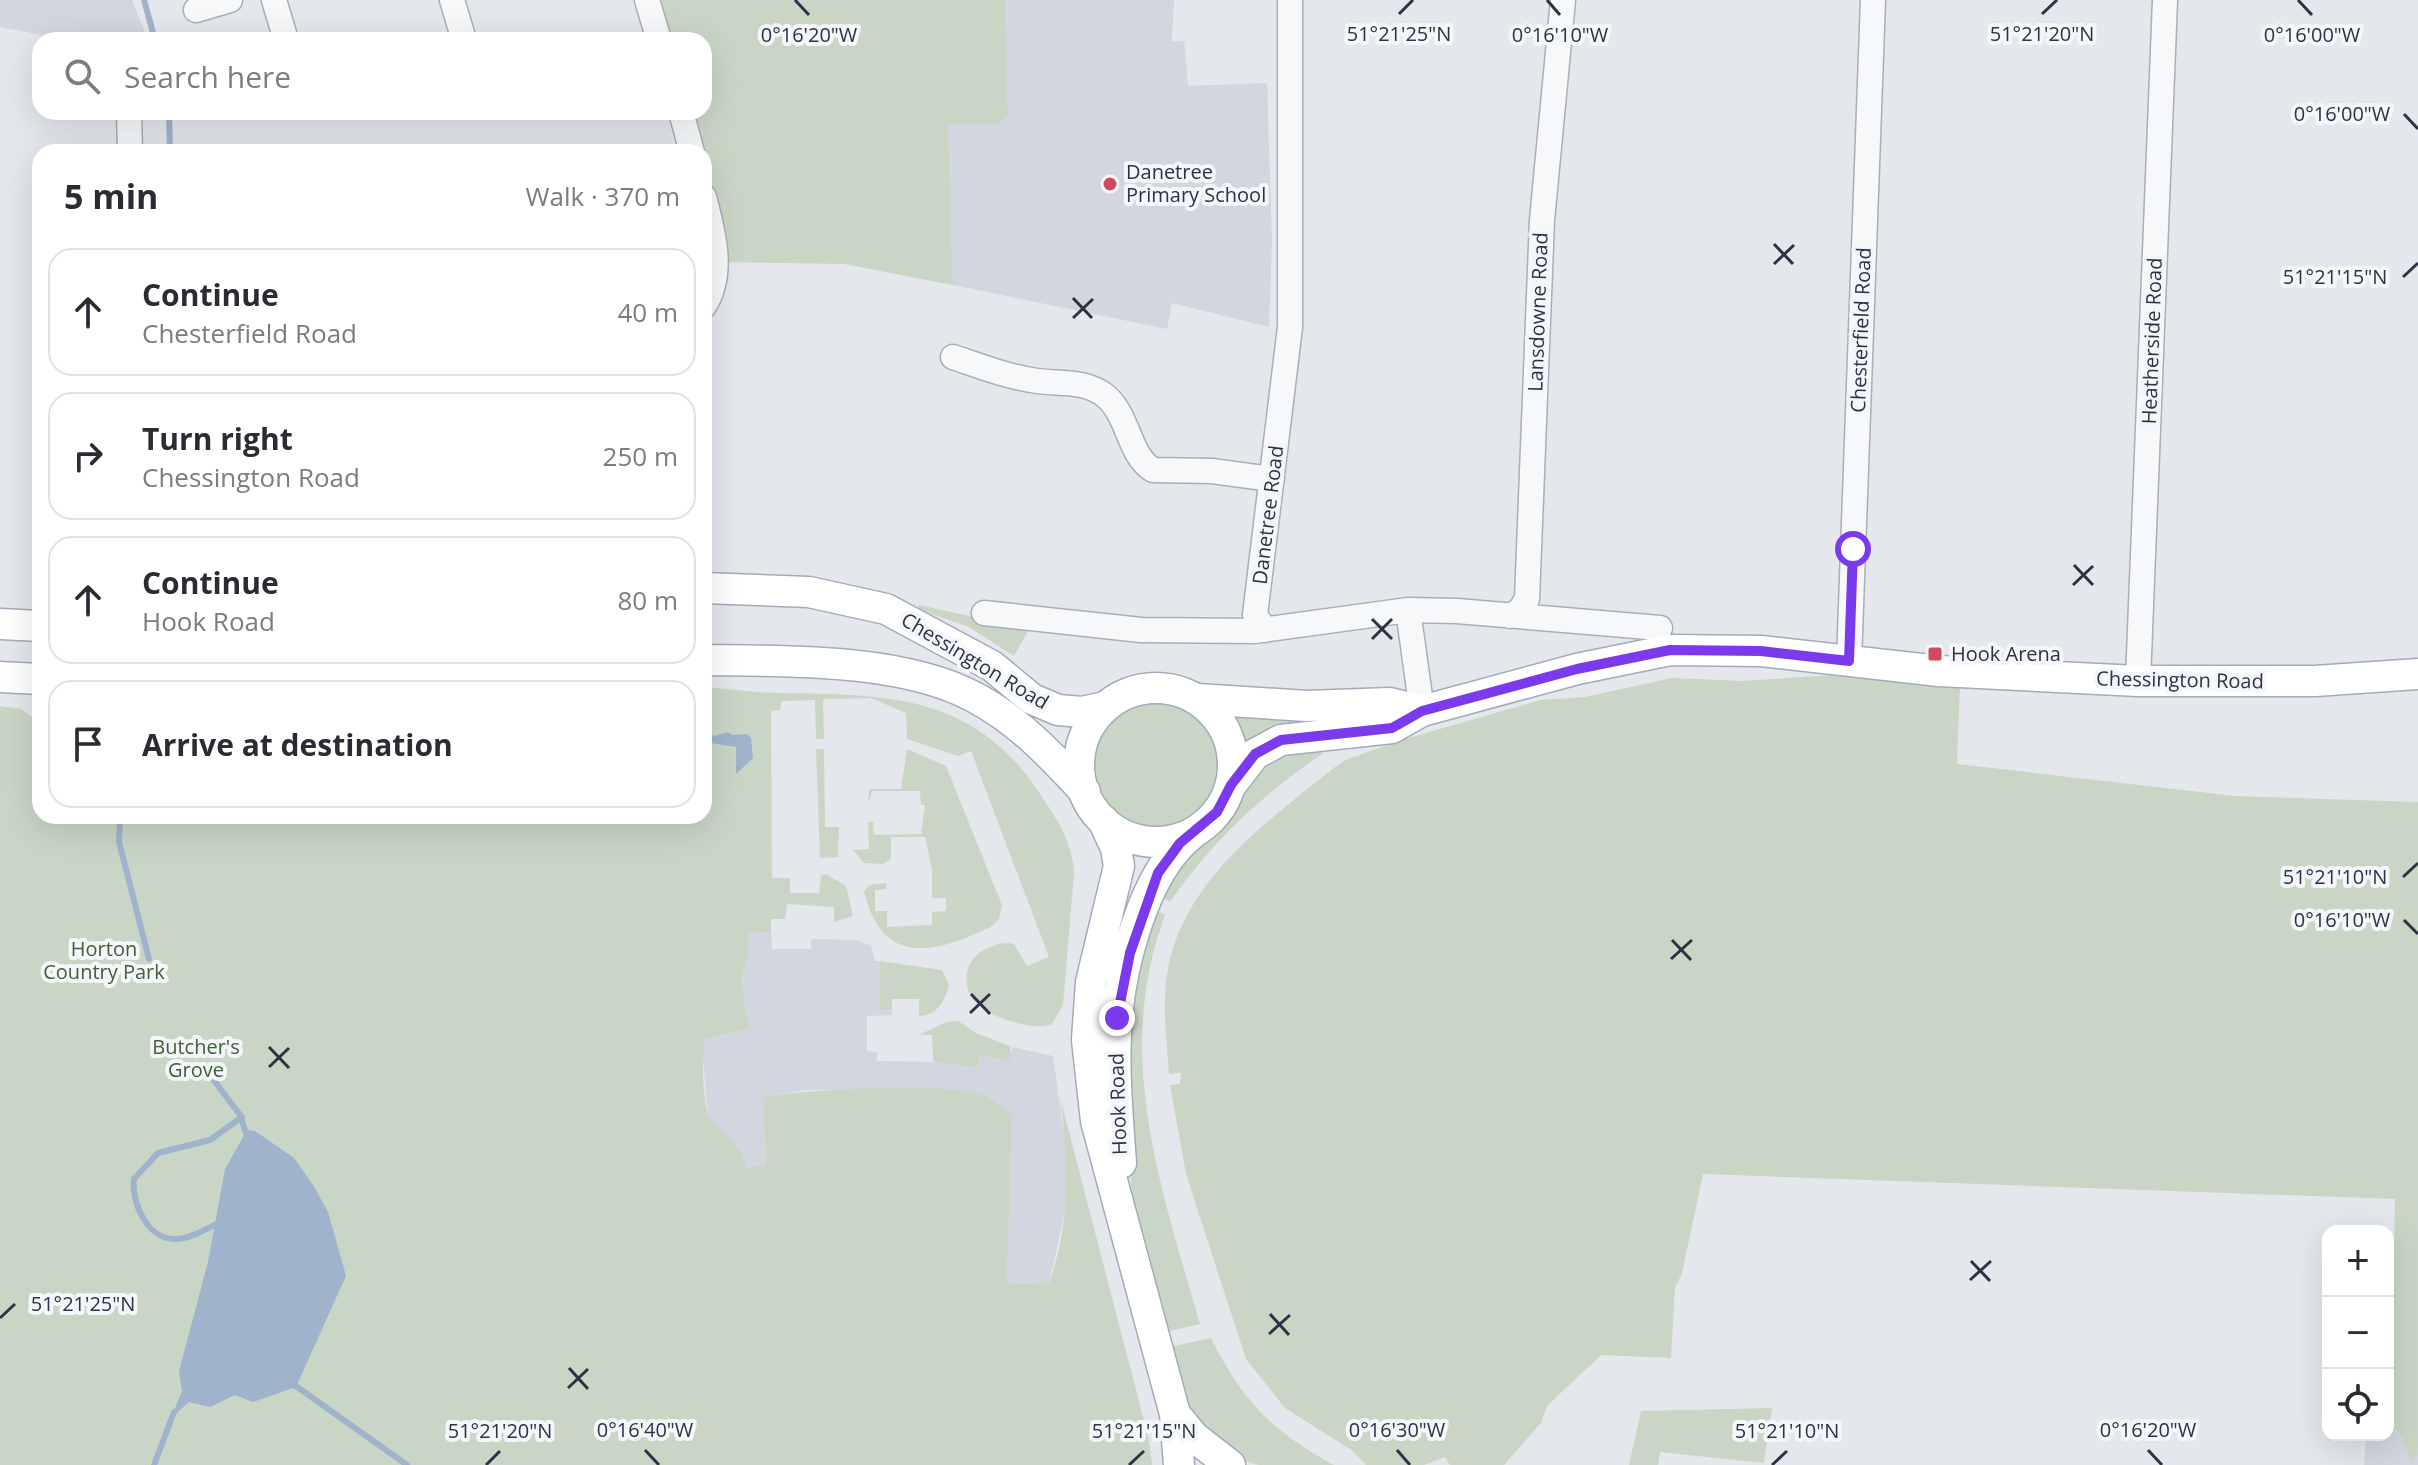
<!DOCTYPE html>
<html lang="en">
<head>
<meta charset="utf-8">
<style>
  body { margin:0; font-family:"Open Sans",sans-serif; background:#f2f2f3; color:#2b2b33 }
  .controls { position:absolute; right:24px; bottom:24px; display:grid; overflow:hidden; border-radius:16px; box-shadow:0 8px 32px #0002 }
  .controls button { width:72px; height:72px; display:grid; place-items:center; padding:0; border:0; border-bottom:2px solid #e1e1e2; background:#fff; color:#2b2b33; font:40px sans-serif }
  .stop { position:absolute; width:24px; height:24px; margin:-18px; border:6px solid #7c3aed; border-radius:50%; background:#fff }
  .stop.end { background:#7c3aed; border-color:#fff; box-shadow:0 2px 8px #0008 }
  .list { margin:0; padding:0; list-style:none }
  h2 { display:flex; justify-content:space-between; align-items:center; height:104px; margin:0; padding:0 32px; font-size:34px }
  h2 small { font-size:26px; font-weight:400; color:#7c7c81 }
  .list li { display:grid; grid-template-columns:52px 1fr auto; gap:24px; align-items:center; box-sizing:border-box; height:128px; margin:0 16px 16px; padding:0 16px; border:2px solid #e1e1e2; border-radius:24px }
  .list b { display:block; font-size:30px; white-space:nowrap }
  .list p { margin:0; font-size:26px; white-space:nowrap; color:#7c7c81 }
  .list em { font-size:26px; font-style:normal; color:#7c7c81 }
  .icon { flex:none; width:44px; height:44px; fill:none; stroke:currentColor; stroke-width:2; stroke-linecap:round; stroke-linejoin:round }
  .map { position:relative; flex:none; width:2418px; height:1465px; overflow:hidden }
  .search { position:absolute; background:#fff; box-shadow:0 8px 32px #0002; left:32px; top:32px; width:680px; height:88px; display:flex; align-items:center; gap:20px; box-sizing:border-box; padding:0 28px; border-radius:24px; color:#7c7c81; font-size:30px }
  .panel { position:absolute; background:#fff; box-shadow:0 8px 32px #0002; left:32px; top:144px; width:680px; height:680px; border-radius:24px }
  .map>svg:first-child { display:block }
  .built { fill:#d2d6de }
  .green { fill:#c9d6c5 }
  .water { fill:#9fb4cc }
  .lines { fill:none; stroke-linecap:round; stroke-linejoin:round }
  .stream { stroke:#9fb4cc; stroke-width:6 }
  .minor-casing { stroke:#a9aeb7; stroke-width:27 }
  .major-casing { stroke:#a3abb8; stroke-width:33 }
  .minor { stroke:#f7f8fa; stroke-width:24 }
  .major { stroke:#fff; stroke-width:30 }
  .route { stroke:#7c3aed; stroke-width:10 }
  .ticks { fill:none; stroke:#2b3445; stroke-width:3 }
  .poi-dot { fill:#d1495b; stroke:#f4f6f9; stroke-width:3 }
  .labels { text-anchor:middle; stroke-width:8; stroke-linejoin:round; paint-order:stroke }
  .poi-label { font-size:20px; fill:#2b3445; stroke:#f4f6f9; text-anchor:start }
  .street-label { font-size:20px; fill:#2b3445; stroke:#f4f6f9 }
  .park-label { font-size:20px; fill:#3f6138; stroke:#f4f6f9 }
  .ticks-label { font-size:20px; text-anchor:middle; fill:#2b3445; stroke:#f4f6f9; stroke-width:8; stroke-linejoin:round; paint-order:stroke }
</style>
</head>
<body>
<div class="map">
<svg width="2418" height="1465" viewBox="0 0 2418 1465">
  <rect width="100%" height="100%" fill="#e4e7ec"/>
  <path class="built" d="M 0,0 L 132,0 L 148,40 L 69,40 L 0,27 Z
    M 1005,0 L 1174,0 L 1172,41 L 1184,41 L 1188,86 L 1267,83 L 1272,243 L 1269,327 L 1172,303 L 1167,329 L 953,285 L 948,124 L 1000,124 L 1008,115 Z
    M 771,932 L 772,949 L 811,949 L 811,939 L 856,940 L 871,946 L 875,961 L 880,961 L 880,1009 L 892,1009 L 892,1015 L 867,1016 L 867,1051 L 877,1052 L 877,1061 L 943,1062 L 977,1068 L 979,1055 L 1012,1051 L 1011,1047 L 1053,1056 L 1065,1141 L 1068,1199 L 1049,1283 L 1007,1284 L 1012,1115 L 939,1089 L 805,1090 L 765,1097 L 766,1166 L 746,1168 L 708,1116 L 702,1051 L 705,1039 L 749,1029 L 741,977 L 748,959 L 748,933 Z
    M 2388,1385 L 2418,1391 L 2418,1465 L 2364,1465 L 2366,1435 L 2388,1435 Z"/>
  <path class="green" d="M 651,0 L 1005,0 L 1008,115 L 1000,124 L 948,124 L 953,285 L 844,264 L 720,262 C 719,223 704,190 704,152 L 697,152 L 685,112 L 704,112 L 704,40 L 663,40 Z
    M 919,605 L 1029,629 L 1014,656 L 969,627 L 917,609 Z
    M 1834,675 L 1960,684 L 1957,764 L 2235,796 L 2418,802 L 2418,1455 L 2412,1462 L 2398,1430 L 2388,1429 L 2388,1294 L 2393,1293 L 2395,1199 L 1703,1174 L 1682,1273 L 1675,1288 L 1671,1358 L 1601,1355 L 1547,1406 L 1541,1423 L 1504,1465 L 1450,1465 L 1445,1457 L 1424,1465 L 1366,1465 L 1353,1451 L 1285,1408 L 1246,1359 L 1186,1174 L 1170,1085 L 1180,1084 L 1181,1073 L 1169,1074 C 1167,1044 1163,1013 1166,983 C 1176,885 1264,824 1335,767 L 1346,760 L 1398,741 L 1541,700 L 1585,697 L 1672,678 L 1743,681 Z
    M 704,687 C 730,689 757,693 783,693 C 888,695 973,694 1038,791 C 1055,816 1073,842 1074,873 L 1063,1005 L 1052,1024 C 1032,1032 984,1016 972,998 C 961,982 967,957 984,950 C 994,945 1004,941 1014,944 L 1027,966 L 1049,957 L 971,751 L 958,756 L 907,739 L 906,713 L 871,698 L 823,699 L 824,739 L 816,739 L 815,700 L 781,701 L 780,710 L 771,711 L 772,878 L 790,878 L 790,893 L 819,893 L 821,876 L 826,874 L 846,886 L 853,916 L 834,922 L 834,907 L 787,904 L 785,919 L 771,919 L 771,932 L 748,933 L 748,959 L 741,977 L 749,1029 L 705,1039 C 701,1052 703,1108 710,1118 C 726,1139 741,1140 746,1168 L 766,1165 L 764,1097 C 803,1090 956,1080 988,1098 C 994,1101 1004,1110 1012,1115 L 1007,1284 L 1049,1283 C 1071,1223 1068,1164 1061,1101 L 1149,1440 L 1152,1465 L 0,1465 L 0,706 L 21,709 L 40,723 L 40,816 L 704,816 Z
    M1094 765a62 62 0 1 1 124 0a62 62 0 1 1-124 0Z
    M 1233,714 L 1297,715 L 1297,728 L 1246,745 Z
    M 1322,747 L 1322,754 C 1263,794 1210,843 1170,902 L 1161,896 L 1182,863 L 1230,819 L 1242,801 L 1245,787 L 1273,753 Z
    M 816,749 L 824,749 L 825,827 L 839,827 L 838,857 L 820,858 Z
    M 907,749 L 946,766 L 1002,905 L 999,919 L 991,927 C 933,954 883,967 864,892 L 869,885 L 887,883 L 886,889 L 875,890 L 875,911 L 887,911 L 887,927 L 932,925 L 932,912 L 946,911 L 946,898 L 932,898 L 932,869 L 925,837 L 891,837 L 891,859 L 883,864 L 864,863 L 853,850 L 869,849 L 868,822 L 873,822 L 874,835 L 921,834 L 925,805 L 921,805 L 920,791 L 872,791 L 868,803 L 869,789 L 901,789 Z
    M 1154,909 L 1165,915 C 1113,1055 1161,1187 1200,1324 L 1162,1333 L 1132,1193 L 1126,1130 L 1123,1029 Z
    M 880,961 L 942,970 L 949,985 C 945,1001 937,1016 919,1016 L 919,999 L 892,999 L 892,1009 L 880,1010 Z
    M 958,1021 L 976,1033 L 1010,1046 L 1010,1060 L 980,1055 L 977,1068 L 933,1061 L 932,1035 L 919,1035 L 946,1022 Z
    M 1211,1338 C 1243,1402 1272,1431 1334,1465 C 1311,1465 1281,1465 1259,1465 C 1202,1452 1181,1396 1165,1348 Z
    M 1772,1408 L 1764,1463 L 1660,1452 L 1658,1465 L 1629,1465 L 1641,1411 Z"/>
  <path class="water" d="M 728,732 L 732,735 L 747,734 L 751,738 L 753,758 L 736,774 L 736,747 L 704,742 L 704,733 L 715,736 Z
    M 247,1130 L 255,1131 L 294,1158 L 315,1188 L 328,1212 L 346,1276 L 296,1387 L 253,1402 L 235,1395 L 210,1407 L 189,1402 L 171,1418 L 182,1391 L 179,1371 L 208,1262 L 225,1169 Z"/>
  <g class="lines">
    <path class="stream" d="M 144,0 L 155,40
      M 169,112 L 170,152
      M 120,816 L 119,842 L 149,959
      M 204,1067 L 240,1115 L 247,1136
      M 219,1223 C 206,1229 192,1238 177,1239 C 148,1241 131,1203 134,1179 L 158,1153 L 210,1140 L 242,1117
      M 293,1384 L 407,1465
      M 154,1465 L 174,1412"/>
    <defs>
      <path id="minor" d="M 274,0 L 286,40
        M 452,0 L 464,40
        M 647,0 L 659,40
        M 196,10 L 230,0
        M 129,112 L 130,152
        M 681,112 L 692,152
        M 704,197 C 713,231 725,274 704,306
        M 953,357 C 980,366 1008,377 1037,381 C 1060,384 1082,380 1103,394 C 1130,414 1127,454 1153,470 L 1212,471 L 1272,479
        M 1408,610 L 1422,711
        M 984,613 L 1141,630 L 1255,631 L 1408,610 L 1457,611 L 1660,628
        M 1510,616 L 1520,610 L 1527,599 L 1542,220 L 1563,0
        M 1265,630 L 1255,615 L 1290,327 L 1290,0
        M 1849,661 L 1873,0
        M 2138,681 L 2165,0"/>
      <path id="major" d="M 704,588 L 809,592 L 886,609 L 992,666 L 1032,699 L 1058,710 L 1082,712 L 1105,707
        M 0,624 L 40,626
        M 704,660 C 785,661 902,658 974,697 C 1018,720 1052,756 1085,792
        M 0,677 L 40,679
        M1079 765a77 77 0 1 1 154 0a77 77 0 1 1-154 0Z
        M 1198,699 L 1307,706 L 1390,703 L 1422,711
        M 1231,785 L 1255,754 L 1281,740 L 1392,728 L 1422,711 L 1577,669 L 1670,650 L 1761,651 L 1939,671 L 2138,681 L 2315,681 L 2418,674
        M 1103,820 L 1116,848 L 1119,866 L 1091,982 L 1087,1040 L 1096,1121 L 1175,1414 L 1179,1465
        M 1121,1163 C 1118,1120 1114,1077 1116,1035 C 1118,974 1142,873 1192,834
        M 1175,1414 L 1194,1437 L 1230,1465"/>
    </defs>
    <use href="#minor" class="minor-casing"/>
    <use href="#major" class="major-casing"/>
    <use href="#minor" class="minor"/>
    <use href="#major" class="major"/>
  </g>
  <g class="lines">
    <path class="route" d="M 1117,1018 L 1130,953 L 1158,873 L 1180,843 L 1217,812 L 1231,785 L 1255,754 L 1281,740 L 1392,728 L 1422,711 L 1577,669 L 1670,650 L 1761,651 L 1849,661 L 1853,549"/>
  </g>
  <path class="ticks" d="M 795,0 L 809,15M 1547,0 L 1560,15M 2298,0 L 2312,15M 1399,14 L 1413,0M 2042,14 L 2057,0M 2404,114 L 2418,129M 1774,244 L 1793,264M 1774,264 L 1794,245M 2403,277 L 2418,263M 1073,298 L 1092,318M 1073,318 L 1093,299M 2074,565 L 2093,585M 2073,585 L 2093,566M 1372,619 L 1392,639M 1372,639 L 1392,619M 2403,877 L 2418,863M 2404,920 L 2418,934M 1672,940 L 1691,960M 1671,959 L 1692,940M 971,994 L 990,1014M 970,1013 L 990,994M 269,1047 L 289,1068M 269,1067 L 289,1048M 1971,1261 L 1990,1281M 1970,1280 L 1991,1261M 1270,1314 L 1289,1335M 0,1318 L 15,1304M 1269,1334 L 1290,1315M 569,1368 L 588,1389M 568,1388 L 588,1369M 645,1450 L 659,1465M 1397,1450 L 1410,1465M 2148,1450 L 2162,1465M 486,1465 L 500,1451M 1129,1465 L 1144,1451M 1772,1465 L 1787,1451"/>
  <g class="poi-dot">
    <circle cx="1110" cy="184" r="8"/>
    <rect x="1927" y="646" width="16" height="16" rx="4"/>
  </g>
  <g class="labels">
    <g class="poi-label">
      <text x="1126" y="179">Danetree<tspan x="1126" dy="23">Primary School</tspan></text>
      <text x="1951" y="661">Hook Arena</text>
    </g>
    <g class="street-label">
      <text transform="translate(1538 312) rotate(-88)" y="7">Lansdowne Road</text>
      <text transform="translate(1861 330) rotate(-88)" y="7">Chesterfield Road</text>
      <text transform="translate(2152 341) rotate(-88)" y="7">Heatherside Road</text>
      <text transform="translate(1268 515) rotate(-83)" y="7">Danetree Road</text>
      <text transform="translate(975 661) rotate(31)" y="7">Chessington Road</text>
      <text transform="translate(2180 680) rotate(1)" y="7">Chessington Road</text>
      <text transform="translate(1118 1104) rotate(-92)" y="7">Hook Road</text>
    </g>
    <g class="park-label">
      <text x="104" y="956">Horton<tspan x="104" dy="23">Country Park</tspan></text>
      <text x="196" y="1054">Butcher's<tspan x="196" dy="23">Grove</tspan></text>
    </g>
  </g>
  <g class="ticks-label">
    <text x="1399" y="41">51°21'25"N</text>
    <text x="2042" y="41">51°21'20"N</text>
    <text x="2312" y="42">0°16'00"W</text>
    <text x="809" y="42">0°16'20"W</text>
    <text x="1560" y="42">0°16'10"W</text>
    <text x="2342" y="121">0°16'00"W</text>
    <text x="2335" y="284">51°21'15"N</text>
    <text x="2335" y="884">51°21'10"N</text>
    <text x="2342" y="927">0°16'10"W</text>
    <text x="83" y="1311">51°21'25"N</text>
    <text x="645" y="1437">0°16'40"W</text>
    <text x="1397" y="1437">0°16'30"W</text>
    <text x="2148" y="1437">0°16'20"W</text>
    <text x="500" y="1438">51°21'20"N</text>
    <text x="1144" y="1438">51°21'15"N</text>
    <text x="1787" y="1438">51°21'10"N</text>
  </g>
</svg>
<div class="controls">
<button>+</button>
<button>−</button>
<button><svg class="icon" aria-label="locate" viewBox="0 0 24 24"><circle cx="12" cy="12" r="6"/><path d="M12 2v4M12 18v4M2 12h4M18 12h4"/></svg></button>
</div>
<div class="stop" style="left:1853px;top:549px"></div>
<div class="stop end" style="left:1117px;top:1018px"></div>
<div class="search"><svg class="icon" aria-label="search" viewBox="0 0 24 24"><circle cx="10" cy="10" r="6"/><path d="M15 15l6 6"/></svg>Search here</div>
<section class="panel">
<h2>5 min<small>Walk · 370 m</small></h2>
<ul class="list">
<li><svg class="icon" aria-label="ahead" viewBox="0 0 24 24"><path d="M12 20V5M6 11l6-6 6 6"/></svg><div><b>Continue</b><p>Chesterfield Road</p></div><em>40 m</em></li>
<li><svg class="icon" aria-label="right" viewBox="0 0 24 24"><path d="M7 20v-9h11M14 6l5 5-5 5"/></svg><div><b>Turn right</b><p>Chessington Road</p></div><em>250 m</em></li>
<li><svg class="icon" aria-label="ahead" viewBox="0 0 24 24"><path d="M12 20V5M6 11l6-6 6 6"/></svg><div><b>Continue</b><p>Hook Road</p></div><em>80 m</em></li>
<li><svg class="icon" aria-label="arrive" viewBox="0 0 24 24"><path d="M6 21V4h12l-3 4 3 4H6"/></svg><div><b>Arrive at destination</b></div></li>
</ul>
</section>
</div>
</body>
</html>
